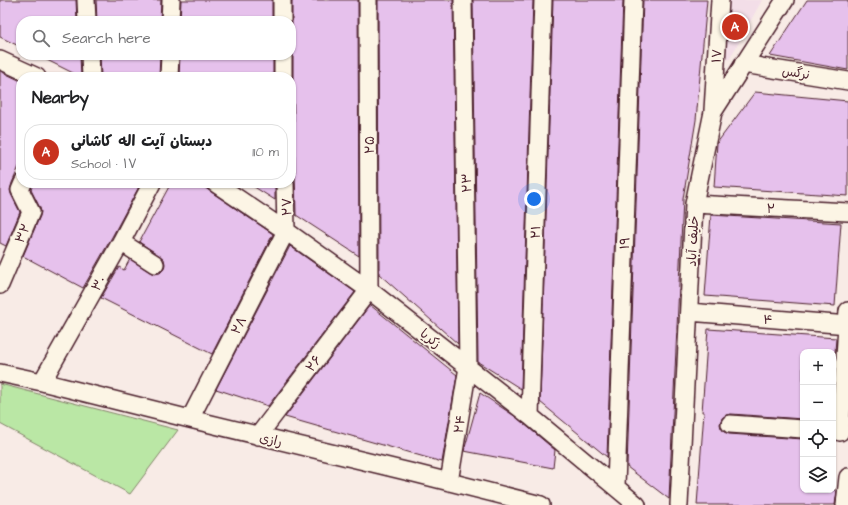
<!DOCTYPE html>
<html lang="en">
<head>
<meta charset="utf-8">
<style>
  body { margin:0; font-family:"Architects Daughter","Playpen Sans Arabic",sans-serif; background:#f2f2f2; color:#202124 }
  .controls { position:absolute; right:12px; bottom:12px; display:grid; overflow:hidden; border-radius:8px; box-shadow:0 1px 3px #0004 }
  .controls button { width:36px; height:36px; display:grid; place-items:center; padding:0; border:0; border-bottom:1px solid #e0e0e0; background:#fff; color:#202124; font:20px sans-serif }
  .you { position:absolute; left:534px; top:199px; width:14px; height:14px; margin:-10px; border:3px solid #fff; border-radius:50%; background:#1a73e8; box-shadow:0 0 0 6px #1a73e833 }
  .badge { display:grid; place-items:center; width:26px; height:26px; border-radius:50%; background:#c8321e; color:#fff; font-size:13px; font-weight:700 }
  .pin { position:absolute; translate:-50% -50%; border:2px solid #fff; box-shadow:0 1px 4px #0006 }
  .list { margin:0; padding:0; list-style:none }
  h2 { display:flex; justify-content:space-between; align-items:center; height:52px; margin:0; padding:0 16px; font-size:17px }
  h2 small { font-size:13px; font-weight:400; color:#757577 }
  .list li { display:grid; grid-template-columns:26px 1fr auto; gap:12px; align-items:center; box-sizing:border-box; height:56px; margin:0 8px 8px; padding:0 8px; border:1px solid #e0e0e0; border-radius:16px }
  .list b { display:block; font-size:15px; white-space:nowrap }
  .list p { margin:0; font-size:13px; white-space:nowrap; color:#757577 }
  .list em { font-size:13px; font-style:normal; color:#757577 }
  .icon { flex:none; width:22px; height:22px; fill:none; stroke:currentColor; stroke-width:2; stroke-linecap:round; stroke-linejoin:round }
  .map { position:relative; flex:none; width:848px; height:505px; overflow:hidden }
  .search { position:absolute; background:#fff; box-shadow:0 1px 3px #0004; left:16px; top:16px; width:280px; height:44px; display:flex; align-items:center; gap:10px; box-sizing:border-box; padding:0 14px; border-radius:16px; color:#757577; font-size:15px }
  .panel { position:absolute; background:#fff; box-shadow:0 1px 3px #0004; left:16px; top:72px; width:280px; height:116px; border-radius:16px }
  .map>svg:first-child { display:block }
  .built { fill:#f3dee8 }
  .green { fill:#bae7a5; stroke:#828368 }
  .building { fill:#e6c1ec; stroke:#4a1f2b }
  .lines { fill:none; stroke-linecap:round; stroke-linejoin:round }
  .minor-casing { stroke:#4a1f2b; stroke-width:20 }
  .minor { stroke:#fcf5e5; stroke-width:17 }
  .labels { text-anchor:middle; stroke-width:4; stroke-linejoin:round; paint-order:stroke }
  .street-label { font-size:13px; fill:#4a1f2b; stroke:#fcf5e5 }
</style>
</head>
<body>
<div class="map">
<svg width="848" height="505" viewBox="0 0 848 505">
  <rect width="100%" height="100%" fill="#f8ebe6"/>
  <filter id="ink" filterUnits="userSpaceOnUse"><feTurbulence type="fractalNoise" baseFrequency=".025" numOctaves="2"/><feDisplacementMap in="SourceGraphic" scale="8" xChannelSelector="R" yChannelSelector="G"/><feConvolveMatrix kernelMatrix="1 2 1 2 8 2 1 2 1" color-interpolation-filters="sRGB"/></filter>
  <g filter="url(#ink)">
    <path class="built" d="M 727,0 L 762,0 L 729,60 L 720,54 Z"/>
    <path class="green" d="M 0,384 L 178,430 L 130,494 L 0,424 Z"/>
    <path class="building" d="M 0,0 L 76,0 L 77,21 L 21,21 L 21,47 L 0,37 Z
      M 96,0 L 161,0 L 160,21 L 97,21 Z
      M 181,0 L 272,0 L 272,21 L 180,21 Z
      M 292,0 L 358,0 L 359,256 L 296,215 L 293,79 L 293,55 L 292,51 Z
      M 378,0 L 453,0 L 458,344 L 379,274 Z
      M 473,0 L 533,0 L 521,389 L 478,362 Z
      M 553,0 L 623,0 L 607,457 L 540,402 Z
      M 643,0 L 707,0 L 696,120 L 683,199 L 669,499 L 627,467 Z
      M 807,0 L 848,0 L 848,70 L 770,56 Z
      M 37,55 L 80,55 L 81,77 Z
      M 100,55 L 160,55 L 159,77 L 101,77 Z
      M 180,55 L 273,55 L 273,77 L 179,77 Z
      M 0,71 L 21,81 L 21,162 L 12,183 L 10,190 L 11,194 L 20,212 L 6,246 L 0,243 Z
      M 755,92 L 848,101 L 848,196 L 714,187 L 717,143 Z
      M 33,183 L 141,183 L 112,237 L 83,288 L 23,256 L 40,216 L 41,212 L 40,208 L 31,190 Z
      M 171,183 L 198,183 L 273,234 L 212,354 L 101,298 L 119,267 L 124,270 L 130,259 L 150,272 L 154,274 L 160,273 L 164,269 L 165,264 L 164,259 L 160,256 L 139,242 Z
      M 248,183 L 275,183 L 275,200 Z
      M 711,215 L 841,223 L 835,306 L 705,296 Z
      M 290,246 L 355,292 L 268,406 L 216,389 Z
      M 370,305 L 457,375 L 442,462 L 285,417 Z
      M 708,329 L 836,338 L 835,352 L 803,352 L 803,419 L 731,414 L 726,415 L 722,418 L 720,424 L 721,428 L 724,432 L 729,434 L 803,439 L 803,490 L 837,490 L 835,505 L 697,505 L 704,412 L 702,412 Z
      M 480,393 L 516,417 L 555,450 L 553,468 L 464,451 Z"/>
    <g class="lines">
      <defs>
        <path id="minor" d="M 86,0 L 87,21
          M 282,0 L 282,21
          M 170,21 L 171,0
          M 90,55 L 91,77
          M 283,55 L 283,77
          M 0,60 L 37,77
          M 743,64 L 848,81
          M 169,77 L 170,55
          M 713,110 L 720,0
          M 215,183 L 286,231 L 369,290 L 530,416 L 637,505
          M 694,204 L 848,212
          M 121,242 L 155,264
          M 0,285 L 31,212 L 20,190 L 23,183
          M 689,312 L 848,325
          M 0,373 L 42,382 L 190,419 L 414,473 L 541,505
          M 42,382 L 121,242 L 152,183
          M 530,416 L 543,0
          M 190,419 L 286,231 L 285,183
          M 730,424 L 803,429
          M 840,432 L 848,311
          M 258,436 L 369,290 L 368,0
          M 449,482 L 468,367 L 463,0
          M 616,486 L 633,0
          M 679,505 L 694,204 L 713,112 L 785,0
          M 845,505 L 848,477"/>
      </defs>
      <use href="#minor" class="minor-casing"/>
      <use href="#minor" class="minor"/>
    </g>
  </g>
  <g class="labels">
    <g class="street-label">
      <text transform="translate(716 56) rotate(-86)" y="5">۱۷</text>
      <text transform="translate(796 72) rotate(9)" y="5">نرگس</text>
      <text transform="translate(369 145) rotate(-90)" y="5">۲۵</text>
      <text transform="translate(466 183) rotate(-91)" y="5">۲۳</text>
      <text transform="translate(286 207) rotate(-91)" y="5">۲۷</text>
      <text transform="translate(771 208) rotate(3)" y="5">۲</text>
      <text transform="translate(535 232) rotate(-88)" y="5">۲۱</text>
      <text transform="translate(22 233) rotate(-67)" y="5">۳۲</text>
      <text transform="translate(692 241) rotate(-87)" y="5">خلیف آباد</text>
      <text transform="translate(624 243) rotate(-88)" y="5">۱۹</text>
      <text transform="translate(98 283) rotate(-60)" y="5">۳۰</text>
      <text transform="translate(768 319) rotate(5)" y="5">۴</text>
      <text transform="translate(238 325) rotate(-63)" y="5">۲۸</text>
      <text transform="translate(431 338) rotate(38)" y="5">زکریا</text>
      <text transform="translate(313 363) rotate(-53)" y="5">۲۶</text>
      <text transform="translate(459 424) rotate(-81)" y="5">۲۴</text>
      <text transform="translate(271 439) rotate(13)" y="5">رازی</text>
    </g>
  </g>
</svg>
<div class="controls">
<button>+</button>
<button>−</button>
<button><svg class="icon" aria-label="locate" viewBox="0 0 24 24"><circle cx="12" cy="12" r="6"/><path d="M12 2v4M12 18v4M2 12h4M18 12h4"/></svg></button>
<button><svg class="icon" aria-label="layers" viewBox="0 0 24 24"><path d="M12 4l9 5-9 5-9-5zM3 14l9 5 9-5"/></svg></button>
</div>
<div class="you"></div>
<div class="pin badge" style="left:735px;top:27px">A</div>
<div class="search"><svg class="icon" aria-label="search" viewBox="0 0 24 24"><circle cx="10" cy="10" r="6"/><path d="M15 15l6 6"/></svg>Search here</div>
<section class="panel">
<h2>Nearby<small></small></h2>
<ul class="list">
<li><span class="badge">A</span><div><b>دبستان آیت اله کاشانی</b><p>School · ۱۷</p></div><em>110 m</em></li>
</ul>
</section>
</div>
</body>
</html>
